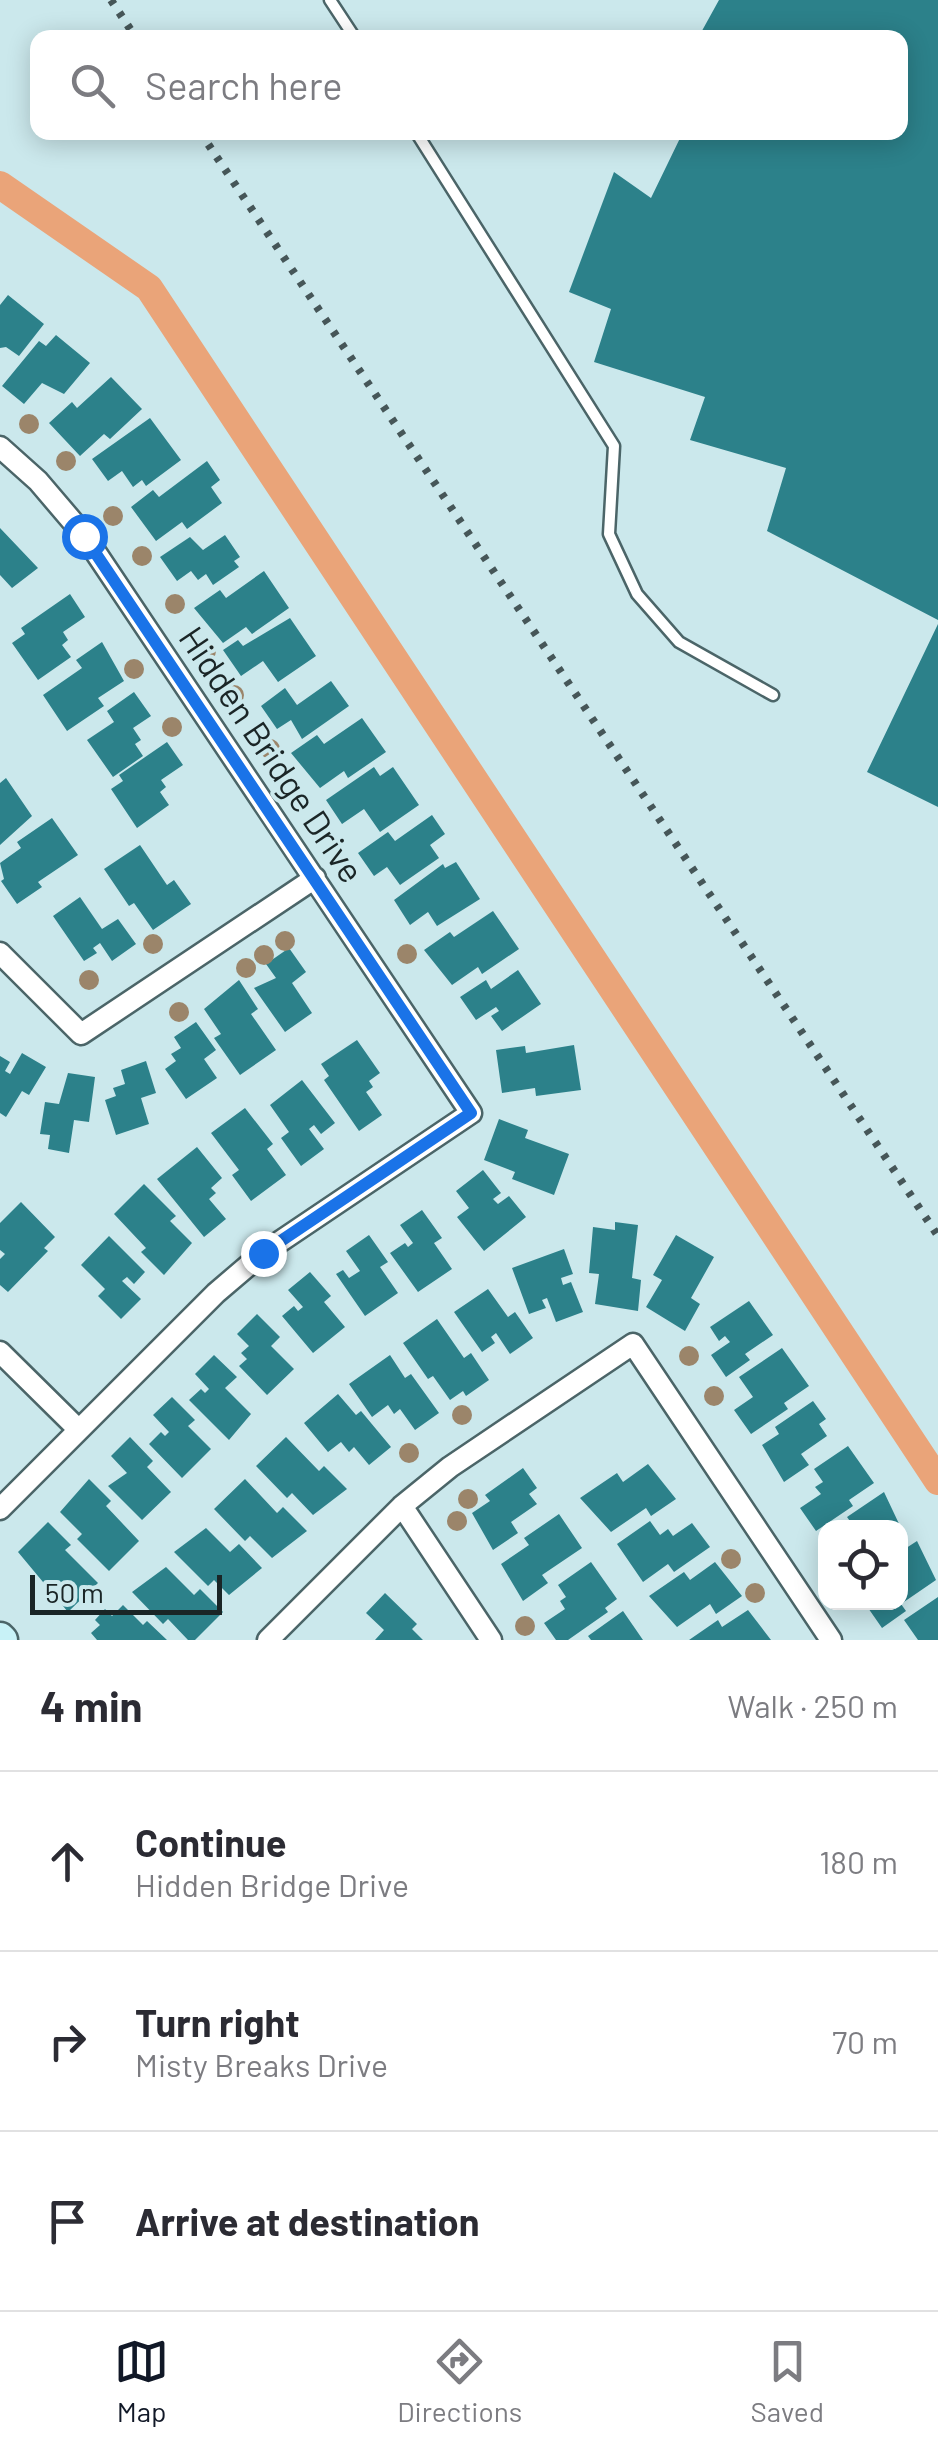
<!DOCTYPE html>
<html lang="en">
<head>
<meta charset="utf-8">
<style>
  body { margin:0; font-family:Barlow,sans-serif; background:#f7f7f7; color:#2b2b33 }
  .controls { position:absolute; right:30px; bottom:30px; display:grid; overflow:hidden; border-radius:20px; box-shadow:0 5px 25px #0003 }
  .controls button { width:90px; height:90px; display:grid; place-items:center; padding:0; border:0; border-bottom:2px solid #e1e1e2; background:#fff; color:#2b2b33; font:50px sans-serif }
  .scale { position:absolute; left:30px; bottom:25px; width:192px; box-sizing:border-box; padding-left:10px; border:5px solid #1a2526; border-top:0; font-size:28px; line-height:35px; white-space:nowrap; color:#1a2526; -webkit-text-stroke:8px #cbe8ec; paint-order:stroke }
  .stop { position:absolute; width:30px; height:30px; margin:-22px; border:8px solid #1a73e8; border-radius:50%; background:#fff }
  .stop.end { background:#1a73e8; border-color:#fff; box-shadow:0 2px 10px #0008 }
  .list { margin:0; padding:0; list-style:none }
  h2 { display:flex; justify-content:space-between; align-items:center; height:130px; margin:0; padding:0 40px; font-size:42px }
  h2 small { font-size:32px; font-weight:400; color:#7c7c81 }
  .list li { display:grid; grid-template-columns:65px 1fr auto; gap:30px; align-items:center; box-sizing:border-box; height:180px; padding:0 40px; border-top:2px solid #e1e1e2 }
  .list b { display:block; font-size:38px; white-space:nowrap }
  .list p { margin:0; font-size:32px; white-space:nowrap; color:#7c7c81 }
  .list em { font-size:32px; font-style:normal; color:#7c7c81 }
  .icon { flex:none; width:55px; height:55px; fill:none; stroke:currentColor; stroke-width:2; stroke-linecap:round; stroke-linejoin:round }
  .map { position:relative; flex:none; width:938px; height:1640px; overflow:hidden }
  .search { position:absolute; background:#fff; box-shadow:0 5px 25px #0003; left:30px; right:30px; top:30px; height:110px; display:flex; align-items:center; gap:25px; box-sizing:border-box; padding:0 35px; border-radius:20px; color:#7c7c81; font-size:38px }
  .sheet { height:670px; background:#fff }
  nav { display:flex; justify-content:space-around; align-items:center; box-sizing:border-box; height:140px; border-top:2px solid #e1e1e2; background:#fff; font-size:28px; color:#7c7c81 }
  nav a { display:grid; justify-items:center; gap:5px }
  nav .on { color:#111827 }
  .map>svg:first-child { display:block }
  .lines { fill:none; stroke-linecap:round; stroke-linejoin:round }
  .canal { stroke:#eaa479; stroke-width:28 }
  .building { fill:#2c818a }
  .lane-casing { stroke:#4b6568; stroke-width:15 }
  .street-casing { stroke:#4b6568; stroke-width:25 }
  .secondary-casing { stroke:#4b6568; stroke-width:35 }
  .lane { stroke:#fff; stroke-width:10 }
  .street { stroke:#fff; stroke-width:20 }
  .secondary { stroke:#c8f2f7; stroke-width:30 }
  .rail { stroke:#465658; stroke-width:8; stroke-dasharray:5 10; stroke-linecap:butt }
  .tree { fill:#9b856a }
  .route { stroke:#1a73e8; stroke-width:12 }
  .labels { text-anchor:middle; stroke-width:8; stroke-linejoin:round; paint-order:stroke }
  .street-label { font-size:35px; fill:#1a2526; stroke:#cbe8ec }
</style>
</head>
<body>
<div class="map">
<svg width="938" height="1640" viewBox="0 0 938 1640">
  <rect width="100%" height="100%" fill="#cbe8ec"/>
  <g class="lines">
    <path class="canal" d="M 0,185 L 149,288 L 938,1481"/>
  </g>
  <path class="building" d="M 719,0 L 938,0 L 938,620 L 767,531 L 786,468 L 690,440 L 705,397 L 594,362 L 611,309 L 569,292 L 614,172 L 651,198 L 683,132 L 900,132 L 900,38 L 698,38 Z
    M 8,295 L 44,324 L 19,356 L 6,347 L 0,348 L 0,305 Z
    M 56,335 L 90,363 L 64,394 L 42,383 L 24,404 L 2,386 L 39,341 L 46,346 Z
    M 111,377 L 142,409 L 110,439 L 104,434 L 80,456 L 49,423 L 72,402 L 77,408 Z
    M 150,418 L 181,460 L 146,486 L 142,480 L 133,487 L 122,471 L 108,481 L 92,459 Z
    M 207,461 L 220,480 L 211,487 L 222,503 L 187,529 L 182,522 L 156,541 L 131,507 L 153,490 L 159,497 Z
    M 0,528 L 38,568 L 12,588 L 0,575 Z
    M 225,535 L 240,557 L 234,561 L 239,567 L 213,585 L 206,574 L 198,580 L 191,571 L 177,581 L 160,557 L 190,537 L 203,550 Z
    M 264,571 L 289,608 L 252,634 L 246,627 L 223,643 L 194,608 L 220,590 L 226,598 Z
    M 70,594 L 85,617 L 63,632 L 68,640 L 62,645 L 71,657 L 38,680 L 12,643 L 25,634 L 21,628 Z
    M 290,618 L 316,656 L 278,682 L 263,661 L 241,676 L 223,650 L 238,640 L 243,646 Z
    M 938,624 L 938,807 L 867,772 Z
    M 102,642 L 124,681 L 98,698 L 104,706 L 67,731 L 43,695 L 82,668 L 76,660 Z
    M 331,681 L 349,706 L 302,739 L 291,720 L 277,729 L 261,706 L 285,688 L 297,705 Z
    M 134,692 L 151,716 L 133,728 L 141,740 L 135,744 L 143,756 L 113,777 L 87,740 L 114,722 L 107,711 Z
    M 362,718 L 386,752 L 348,778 L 344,771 L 320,788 L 291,753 L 317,735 L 324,744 Z
    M 167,742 L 183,765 L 161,780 L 166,787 L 160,792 L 169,805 L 137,828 L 111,789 L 123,781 L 119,775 Z
    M 374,767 L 380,776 L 393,767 L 419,805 L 380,832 L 364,809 L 342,824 L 326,800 Z
    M 6,778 L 32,816 L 0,845 L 0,783 Z
    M 432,815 L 445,834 L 430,845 L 439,858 L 400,885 L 387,867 L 374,876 L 358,853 L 388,832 L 395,841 Z
    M 52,818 L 78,855 L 38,882 L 42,887 L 17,904 L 1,881 L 4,879 L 0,863 L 21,848 L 17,842 Z
    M 140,845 L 167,885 L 174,880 L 191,904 L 153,930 L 134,903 L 129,906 L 104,869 Z
    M 456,862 L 480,899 L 437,926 L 428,912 L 410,925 L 394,900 L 443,864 L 445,868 Z
    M 80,897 L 102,929 L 118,919 L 136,944 L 112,961 L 100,943 L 93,948 L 97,953 L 84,961 L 53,916 Z
    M 493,911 L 519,949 L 482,974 L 478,967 L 452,985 L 424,950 L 450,932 L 454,937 Z
    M 289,948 L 306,972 L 292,983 L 312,1013 L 285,1032 L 254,988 L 276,978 L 266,964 Z
    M 518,970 L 541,1004 L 502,1031 L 491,1016 L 499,1011 L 496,1007 L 476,1020 L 460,997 L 486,980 L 491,989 Z
    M 239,980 L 258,1009 L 251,1014 L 276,1050 L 240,1075 L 214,1038 L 221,1034 L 204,1009 Z
    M 196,1022 L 216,1050 L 204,1059 L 217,1078 L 186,1099 L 165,1069 L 176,1061 L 171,1054 L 181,1048 L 174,1037 Z
    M 357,1040 L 380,1073 L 369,1081 L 373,1087 L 366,1092 L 382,1115 L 359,1131 L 324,1080 L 329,1076 L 321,1064 Z
    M 574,1045 L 581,1090 L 536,1096 L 535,1088 L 502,1093 L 496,1050 L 525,1046 L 526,1053 Z
    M 22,1053 L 46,1067 L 29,1095 L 22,1091 L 6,1117 L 0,1113 L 0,1056 L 10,1062 L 5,1071 L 10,1074 Z
    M 146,1061 L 156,1093 L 141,1098 L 149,1124 L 116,1135 L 105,1100 L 116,1096 L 113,1088 L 125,1084 L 121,1070 Z
    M 68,1073 L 95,1077 L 89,1122 L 74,1120 L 69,1153 L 48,1149 L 50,1135 L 40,1134 L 45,1102 L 59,1104 Z
    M 302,1080 L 335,1123 L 321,1134 L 314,1125 L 309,1129 L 324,1149 L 301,1166 L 281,1138 L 289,1132 L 270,1105 Z
    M 245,1108 L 273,1144 L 267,1149 L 286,1175 L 251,1201 L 232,1175 L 239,1170 L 211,1133 Z
    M 499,1119 L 528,1130 L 525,1138 L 569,1154 L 554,1195 L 512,1179 L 515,1172 L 484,1160 Z
    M 197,1147 L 222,1178 L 211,1188 L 216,1193 L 209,1199 L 226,1219 L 204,1237 L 157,1179 Z
    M 483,1170 L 501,1193 L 493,1199 L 498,1204 L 509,1196 L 526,1217 L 484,1251 L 457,1217 L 469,1208 L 456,1191 Z
    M 144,1184 L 176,1216 L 170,1221 L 192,1243 L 164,1275 L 141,1252 L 146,1248 L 114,1214 Z
    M 21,1202 L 55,1237 L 44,1248 L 48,1251 L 8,1292 L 0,1285 L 0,1259 L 5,1254 L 0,1250 L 0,1223 Z
    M 422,1210 L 442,1238 L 434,1243 L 452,1269 L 418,1292 L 390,1253 L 405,1243 L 408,1247 L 413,1243 L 400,1225 Z
    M 615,1222 L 638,1225 L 632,1278 L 641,1280 L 638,1311 L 595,1304 L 599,1274 L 589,1273 L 593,1227 L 615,1230 Z
    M 369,1235 L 388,1262 L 380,1267 L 398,1293 L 365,1316 L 336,1274 L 343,1270 L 349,1278 L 360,1271 L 346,1251 Z
    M 676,1235 L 714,1257 L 691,1298 L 700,1304 L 685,1331 L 646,1307 L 662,1280 L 653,1275 Z
    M 109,1236 L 145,1272 L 134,1284 L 127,1277 L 122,1281 L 141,1299 L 121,1319 L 98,1296 L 105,1289 L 81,1265 Z
    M 564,1249 L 573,1274 L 561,1278 L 563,1285 L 571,1282 L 583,1312 L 556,1322 L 547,1298 L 542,1300 L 546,1308 L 529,1314 L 512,1268 Z
    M 310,1272 L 331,1296 L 324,1302 L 345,1327 L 313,1353 L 282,1316 L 294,1306 L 298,1311 L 303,1307 L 288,1290 Z
    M 488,1289 L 508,1317 L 515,1312 L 533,1338 L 510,1354 L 496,1333 L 491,1337 L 495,1343 L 482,1352 L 454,1312 Z
    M 749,1301 L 773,1335 L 745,1354 L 750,1360 L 726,1377 L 711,1355 L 730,1342 L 725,1336 L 719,1341 L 710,1327 Z
    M 257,1314 L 280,1337 L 271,1346 L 294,1369 L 267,1395 L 239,1366 L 247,1359 L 241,1353 L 249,1346 L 237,1334 Z
    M 437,1319 L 464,1358 L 471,1353 L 489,1380 L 466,1396 L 463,1391 L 450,1400 L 433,1376 L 428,1379 L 403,1343 Z
    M 782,1348 L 809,1386 L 784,1403 L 788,1409 L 751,1434 L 734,1410 L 753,1397 L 739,1377 Z
    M 214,1355 L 237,1377 L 225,1388 L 251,1414 L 229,1440 L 189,1400 L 201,1389 L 205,1393 L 209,1389 L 195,1374 Z
    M 390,1355 L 405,1378 L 411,1374 L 439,1413 L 415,1430 L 400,1409 L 394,1414 L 388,1405 L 372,1417 L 349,1384 Z
    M 338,1394 L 356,1415 L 361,1411 L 391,1447 L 369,1465 L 354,1447 L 349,1452 L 341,1442 L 328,1452 L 304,1423 Z
    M 172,1397 L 195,1420 L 188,1426 L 211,1449 L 182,1478 L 149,1444 L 161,1432 L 165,1436 L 169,1432 L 153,1415 Z
    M 813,1401 L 826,1419 L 819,1424 L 827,1436 L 801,1454 L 809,1465 L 784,1482 L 762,1445 L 779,1434 L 775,1427 Z
    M 130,1437 L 153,1461 L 147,1467 L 171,1492 L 142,1520 L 108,1486 L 127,1473 L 111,1456 Z
    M 286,1437 L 319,1471 L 324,1466 L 347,1489 L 313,1515 L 292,1493 L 287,1498 L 256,1466 Z
    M 848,1446 L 874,1483 L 849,1500 L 853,1506 L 816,1531 L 800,1508 L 821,1494 L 815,1487 L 823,1482 L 814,1469 Z
    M 648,1464 L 676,1499 L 651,1516 L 646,1508 L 611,1532 L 580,1498 L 617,1473 L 623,1482 Z
    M 523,1468 L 537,1488 L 529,1494 L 537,1504 L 511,1522 L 518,1533 L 493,1550 L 472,1513 L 490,1501 L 485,1495 Z
    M 89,1479 L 111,1501 L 106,1506 L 139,1541 L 109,1571 L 77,1539 L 82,1534 L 60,1512 Z
    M 245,1479 L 277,1513 L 283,1507 L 307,1531 L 272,1558 L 250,1536 L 245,1541 L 214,1509 Z
    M 884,1492 L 901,1528 L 847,1528 L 852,1524 L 847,1517 Z
    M 559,1514 L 582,1548 L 542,1575 L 548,1583 L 523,1601 L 501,1564 L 529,1545 L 524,1538 Z
    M 650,1521 L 660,1535 L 668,1529 L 673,1536 L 692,1523 L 710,1547 L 674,1572 L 668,1564 L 643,1582 L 617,1544 Z
    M 48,1522 L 71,1545 L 65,1550 L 98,1583 L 68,1612 L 18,1552 Z
    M 206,1528 L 230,1552 L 239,1544 L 262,1568 L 229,1595 L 214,1580 L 208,1586 L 174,1552 Z
    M 917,1541 L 936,1580 L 901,1604 L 906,1611 L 882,1628 L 866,1605 L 900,1603 L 900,1552 Z
    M 591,1562 L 617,1599 L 605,1608 L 608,1612 L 568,1640 L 556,1640 L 544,1623 L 565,1609 L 560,1601 L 566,1597 L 558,1585 Z
    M 715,1562 L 742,1596 L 716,1614 L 710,1604 L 677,1627 L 649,1596 L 684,1572 L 690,1580 Z
    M 166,1567 L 194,1595 L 200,1589 L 223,1612 L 195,1640 L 188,1640 L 168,1619 L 163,1624 L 132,1592 Z
    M 385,1593 L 417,1624 L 412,1629 L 423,1640 L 375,1640 L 384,1630 L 366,1613 Z
    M 938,1597 L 938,1640 L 918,1640 L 904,1620 Z
    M 123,1605 L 143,1625 L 147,1621 L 167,1640 L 97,1640 L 91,1633 L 100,1625 L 95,1620 L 105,1609 L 112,1616 Z
    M 748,1610 L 771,1640 L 689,1640 L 718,1620 L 722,1627 Z
    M 623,1611 L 643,1640 L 591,1640 L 588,1636 Z"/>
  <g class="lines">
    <defs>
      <path id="lane" d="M 330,0 L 355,38
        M 416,132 L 614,446 L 609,534 L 637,594 L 679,642 L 773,695"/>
      <path id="street" d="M 0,447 L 38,481 L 84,535 L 471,1113 L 263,1253 L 216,1293 L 0,1509
        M 0,953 L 81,1034 L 315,878
        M 0,1352 L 79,1430
        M 402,1506 L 491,1640
        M 268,1640 L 402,1506 L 450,1467 L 633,1344 L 831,1640"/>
      <path id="secondary" d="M 0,1638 L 2,1640"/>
    </defs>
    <use href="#lane" class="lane-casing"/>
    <use href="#street" class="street-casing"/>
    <use href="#secondary" class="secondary-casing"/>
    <use href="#lane" class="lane"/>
    <use href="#street" class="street"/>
    <use href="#secondary" class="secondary"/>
    <path class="rail" d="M 111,0 L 136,38
      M 200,132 L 938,1236"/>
  </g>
  <g class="tree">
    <circle cx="29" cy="424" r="10"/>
    <circle cx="66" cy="461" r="10"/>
    <circle cx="113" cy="516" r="10"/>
    <circle cx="142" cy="556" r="10"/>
    <circle cx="175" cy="604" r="10"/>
    <circle cx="206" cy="651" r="10"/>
    <circle cx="134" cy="669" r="10"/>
    <circle cx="234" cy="695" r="10"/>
    <circle cx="172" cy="727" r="10"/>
    <circle cx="270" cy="749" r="10"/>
    <circle cx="285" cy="941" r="10"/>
    <circle cx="153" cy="944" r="10"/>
    <circle cx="407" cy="954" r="10"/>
    <circle cx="264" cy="955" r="10"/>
    <circle cx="246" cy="968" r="10"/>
    <circle cx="89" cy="980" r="10"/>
    <circle cx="179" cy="1012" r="10"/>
    <circle cx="689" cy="1356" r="10"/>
    <circle cx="714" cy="1396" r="10"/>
    <circle cx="462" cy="1415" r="10"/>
    <circle cx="409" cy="1453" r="10"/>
    <circle cx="468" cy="1499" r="10"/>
    <circle cx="457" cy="1521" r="10"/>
    <circle cx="731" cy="1559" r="10"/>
    <circle cx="755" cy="1593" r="10"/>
    <circle cx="525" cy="1626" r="10"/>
  </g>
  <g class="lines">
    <path class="route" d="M 84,536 L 471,1113 L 263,1253"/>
  </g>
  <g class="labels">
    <g class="street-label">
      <text transform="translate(271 755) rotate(56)" y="12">Hidden Bridge Drive</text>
    </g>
  </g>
</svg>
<div class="controls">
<button><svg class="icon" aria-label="locate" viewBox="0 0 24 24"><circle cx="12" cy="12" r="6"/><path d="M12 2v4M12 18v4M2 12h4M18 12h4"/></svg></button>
</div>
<div class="scale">50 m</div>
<div class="stop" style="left:84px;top:536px"></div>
<div class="stop end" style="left:263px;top:1253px"></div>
<div class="search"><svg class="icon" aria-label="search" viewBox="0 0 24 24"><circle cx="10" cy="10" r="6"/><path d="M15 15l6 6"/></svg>Search here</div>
</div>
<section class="sheet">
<h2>4 min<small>Walk · 250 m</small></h2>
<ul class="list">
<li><svg class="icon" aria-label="ahead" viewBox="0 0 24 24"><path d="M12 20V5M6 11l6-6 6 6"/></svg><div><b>Continue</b><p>Hidden Bridge Drive</p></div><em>180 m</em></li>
<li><svg class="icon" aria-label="right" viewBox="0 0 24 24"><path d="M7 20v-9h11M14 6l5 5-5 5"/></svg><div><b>Turn right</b><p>Misty Breaks Drive</p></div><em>70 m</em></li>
<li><svg class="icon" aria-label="arrive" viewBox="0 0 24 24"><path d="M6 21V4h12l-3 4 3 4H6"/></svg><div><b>Arrive at destination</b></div></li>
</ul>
</section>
<nav>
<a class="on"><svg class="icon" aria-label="map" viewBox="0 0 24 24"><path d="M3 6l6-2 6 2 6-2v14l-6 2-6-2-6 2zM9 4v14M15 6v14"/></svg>Map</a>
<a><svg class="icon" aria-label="directions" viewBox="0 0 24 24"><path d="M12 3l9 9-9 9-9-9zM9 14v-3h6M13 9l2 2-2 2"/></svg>Directions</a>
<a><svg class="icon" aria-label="saved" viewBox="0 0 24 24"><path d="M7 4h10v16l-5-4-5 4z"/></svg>Saved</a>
</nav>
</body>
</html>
